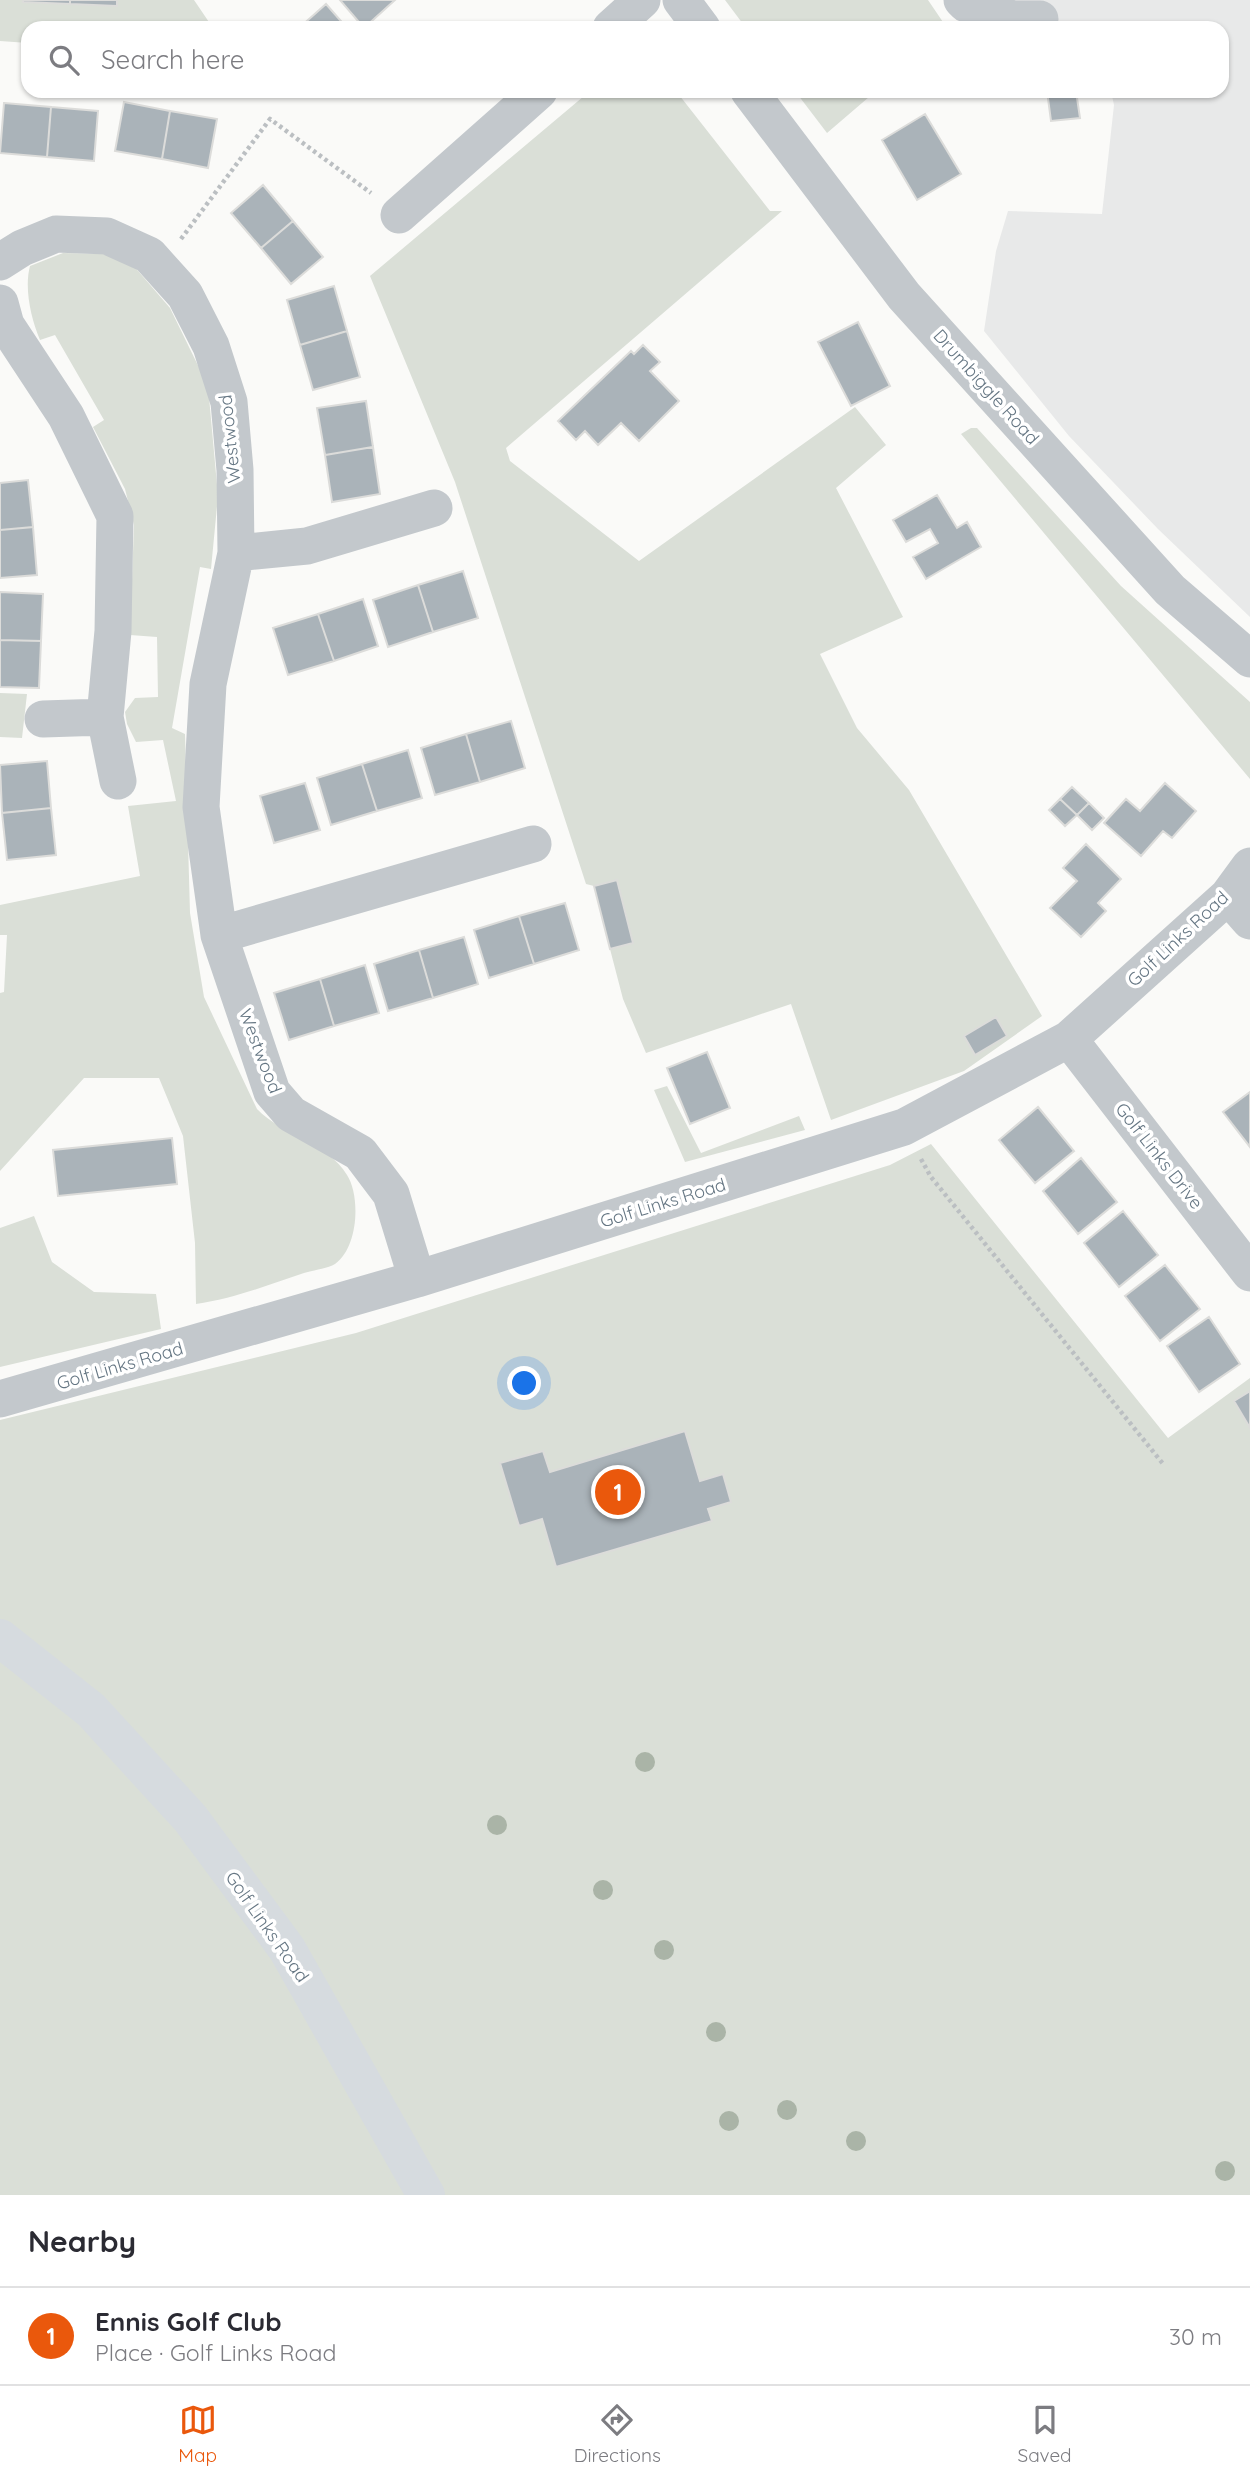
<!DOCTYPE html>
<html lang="en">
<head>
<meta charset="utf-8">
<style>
  body { margin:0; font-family:Quicksand,sans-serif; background:#f2f2f3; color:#2b2b33 }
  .you { position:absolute; left:525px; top:1384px; width:24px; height:24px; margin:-18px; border:5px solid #fff; border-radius:50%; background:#1a73e8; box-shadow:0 0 0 10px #1a73e833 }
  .badge { display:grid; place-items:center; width:46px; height:46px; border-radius:50%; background:#ea580c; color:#fff; font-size:23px; font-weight:700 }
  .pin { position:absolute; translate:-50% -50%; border:4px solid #fff; box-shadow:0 2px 7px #0006 }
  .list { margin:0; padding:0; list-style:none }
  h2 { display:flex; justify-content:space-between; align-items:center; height:91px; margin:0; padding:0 28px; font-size:30px }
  h2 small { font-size:23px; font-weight:400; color:#7c7c81 }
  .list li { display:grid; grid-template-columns:46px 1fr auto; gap:21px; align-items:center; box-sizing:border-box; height:98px; padding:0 28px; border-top:2px solid #e1e1e2 }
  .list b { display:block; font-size:26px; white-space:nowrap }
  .list p { margin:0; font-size:23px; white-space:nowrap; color:#7c7c81 }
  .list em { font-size:23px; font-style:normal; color:#7c7c81 }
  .icon { flex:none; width:38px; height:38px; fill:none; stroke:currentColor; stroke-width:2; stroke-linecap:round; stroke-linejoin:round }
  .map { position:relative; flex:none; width:1250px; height:2195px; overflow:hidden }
  .search { position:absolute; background:#fff; box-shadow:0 2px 5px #0004; left:21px; right:21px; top:21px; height:77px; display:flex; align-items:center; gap:18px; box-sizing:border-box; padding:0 24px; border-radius:21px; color:#7c7c81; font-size:26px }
  .sheet { height:189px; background:#fff }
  nav { display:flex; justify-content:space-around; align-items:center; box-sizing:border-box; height:98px; border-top:2px solid #e1e1e2; background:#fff; font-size:19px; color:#7c7c81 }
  nav a { display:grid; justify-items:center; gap:4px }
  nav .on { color:#ea580c }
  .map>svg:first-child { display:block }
  .built { fill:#e8e9e9 }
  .green { fill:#dadfd7 }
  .building { fill:#aab3b9; stroke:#dcdcda; stroke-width:2 }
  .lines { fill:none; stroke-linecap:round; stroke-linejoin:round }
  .path { stroke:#bbbfc2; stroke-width:4.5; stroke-dasharray:3.5 3.5; stroke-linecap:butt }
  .minor { stroke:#c3c8cc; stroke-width:37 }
  .major { stroke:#d6dbdf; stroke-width:38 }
  .tree { fill:#aab4a7 }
  .labels { text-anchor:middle; stroke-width:7; stroke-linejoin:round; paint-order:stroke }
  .street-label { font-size:18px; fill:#657683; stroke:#fff }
</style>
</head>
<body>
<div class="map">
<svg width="1250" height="2195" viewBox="0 0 1250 2195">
  <rect width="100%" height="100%" fill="#fafaf8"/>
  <path class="built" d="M 1011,0 L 1250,0 L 1250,617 L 1158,529 L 1069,436 L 984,331 L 996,251 L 1008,211 L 1102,214 L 1114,105 L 1111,91 L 1222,91 L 1222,28 L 1038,28 Z"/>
  <path class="green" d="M 0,0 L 194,0 L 213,28 L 28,28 L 28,43 L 0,41 Z
    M 725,0 L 928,0 L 947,28 L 746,28 Z
    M 590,91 L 676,91 L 770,211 L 782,211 L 506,448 L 510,461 L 639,561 L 855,407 L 886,445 L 836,488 L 903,617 L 820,654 L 857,728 L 909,790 L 1042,1016 L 964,1071 L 831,1120 L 791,1004 L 646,1053 L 623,999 L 610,949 L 633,943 L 617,880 L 594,886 L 586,884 L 455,482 L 370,276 Z
    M 795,91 L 876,91 L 827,133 Z
    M 63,253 L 112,254 L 133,265 L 170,308 L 208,386 L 218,496 L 211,569 L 200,567 L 172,728 L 185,734 L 190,913 L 204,997 L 257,1109 C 282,1135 328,1143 347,1175 C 361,1197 358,1248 335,1264 C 327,1269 313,1270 304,1273 C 268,1285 233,1299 196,1304 L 195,1243 L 183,1136 L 159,1078 L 84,1078 L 0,1171 L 0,993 L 4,992 L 7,935 L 0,935 L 0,905 L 140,876 L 128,806 L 176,801 L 163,740 L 136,742 L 127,724 L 125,712 L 135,698 L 158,697 L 157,637 L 130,635 L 134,525 L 125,489 L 93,427 L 104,420 L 55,335 L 40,340 C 31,319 24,288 30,266 Z
    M 971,428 L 977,428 L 1121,586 L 1250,702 L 1250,779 L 961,434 Z
    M 0,693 L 27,694 L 22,738 L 0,737 Z
    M 667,1086 L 701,1153 L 799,1116 L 805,1130 L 685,1162 L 654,1090 Z
    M 931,1144 L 1168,1438 L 1250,1378 L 1250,2195 L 0,2195 L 0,1420 L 356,1333 L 890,1165 Z
    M 34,1216 L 52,1262 L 94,1292 L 156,1294 L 161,1329 L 0,1367 L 0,1228 Z"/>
  <path class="building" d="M 23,0 L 70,0 L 70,4 L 23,2 Z
    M 70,0 L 117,0 L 117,6 L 70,4 Z
    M 340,0 L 395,0 L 364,28 Z
    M 326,4 L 347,28 L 299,28 Z
    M 1047,91 L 1076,91 L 1080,118 L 1051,121 Z
    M 124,102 L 170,111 L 162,159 L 115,151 Z
    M 4,103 L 51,107 L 47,157 L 0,153 Z
    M 51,107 L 98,111 L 94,161 L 47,157 Z
    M 170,111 L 217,119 L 208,168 L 162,159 Z
    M 925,114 L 961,174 L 917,200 L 882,140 Z
    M 263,185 L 293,221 L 261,248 L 231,213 Z
    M 293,221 L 323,257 L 291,284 L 261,248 Z
    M 334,286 L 347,331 L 300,345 L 287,300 Z
    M 858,322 L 890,386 L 851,406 L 818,342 Z
    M 347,331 L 360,377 L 313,390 L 300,345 Z
    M 643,345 L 660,362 L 650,371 L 679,401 L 639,441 L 621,423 L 598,445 L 585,431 L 576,440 L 558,421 L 631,351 L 634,354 Z
    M 366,401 L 373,447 L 325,455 L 317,408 Z
    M 373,447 L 380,494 L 332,502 L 325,455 Z
    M 28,480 L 33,527 L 0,530 L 0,483 Z
    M 937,495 L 957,528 L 967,522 L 981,547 L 926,579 L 913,557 L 938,543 L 930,529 L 906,542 L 893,520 Z
    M 33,527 L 37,575 L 0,578 L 0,530 Z
    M 463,571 L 478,618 L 433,632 L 418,585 Z
    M 418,585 L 433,632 L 388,647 L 373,600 Z
    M 0,592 L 43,594 L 41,641 L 0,640 Z
    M 363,599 L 378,646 L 334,661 L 318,614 Z
    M 318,614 L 334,661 L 288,675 L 273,628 Z
    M 0,640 L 41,641 L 39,688 L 0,687 Z
    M 511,721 L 525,768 L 480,782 L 466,734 Z
    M 466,734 L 480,782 L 435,795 L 421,748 Z
    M 408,750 L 422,798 L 377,811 L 362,764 Z
    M 47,761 L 51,808 L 2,813 L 0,765 Z
    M 362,764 L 377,811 L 331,825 L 317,778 Z
    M 305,783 L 320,830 L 274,843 L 260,796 Z
    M 1165,783 L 1196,811 L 1172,838 L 1163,831 L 1141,856 L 1104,823 L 1126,799 L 1140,811 Z
    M 1072,787 L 1089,803 L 1077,815 L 1060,799 Z
    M 1060,799 L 1077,815 L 1065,826 L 1049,810 Z
    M 1089,803 L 1104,818 L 1092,830 L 1077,815 Z
    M 51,808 L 56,855 L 7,860 L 2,813 Z
    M 1086,844 L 1121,879 L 1098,903 L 1106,911 L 1081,937 L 1050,908 L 1077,881 L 1063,868 Z
    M 617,880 L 633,943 L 610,949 L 594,886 Z
    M 565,903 L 579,950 L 534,964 L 519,916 Z
    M 519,916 L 534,964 L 489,978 L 474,930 Z
    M 464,937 L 478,984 L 433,998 L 419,950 Z
    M 419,950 L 433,998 L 388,1011 L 374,964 Z
    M 365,965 L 379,1013 L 334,1026 L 320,979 Z
    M 320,979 L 334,1026 L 289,1040 L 274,993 Z
    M 996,1017 L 1007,1036 L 975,1055 L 964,1036 Z
    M 707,1052 L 730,1108 L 690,1124 L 667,1068 Z
    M 1250,1092 L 1250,1147 L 1223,1112 Z
    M 1038,1107 L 1074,1151 L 1035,1183 L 999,1140 Z
    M 172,1138 L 177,1184 L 58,1196 L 53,1150 Z
    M 1081,1158 L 1117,1202 L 1078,1234 L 1043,1191 Z
    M 1123,1211 L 1158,1255 L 1119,1287 L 1084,1243 Z
    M 1165,1265 L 1200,1309 L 1160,1341 L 1125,1296 Z
    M 1209,1317 L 1240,1364 L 1199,1392 L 1167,1346 Z
    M 1250,1391 L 1250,1428 L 1234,1401 Z
    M 685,1431 L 700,1481 L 723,1474 L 731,1502 L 708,1509 L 712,1521 L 556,1567 L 542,1519 L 519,1526 L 500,1463 L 543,1451 L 550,1472 Z"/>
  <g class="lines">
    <path class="path" d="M 181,239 L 270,119 L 371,193
      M 921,1159 L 931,1177 L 1164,1465"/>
    <path class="minor" d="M 681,0 L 702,28
      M 962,0 L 966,4 L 1013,19 L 1040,19
      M 611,28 L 642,0
      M 749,91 L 904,296 L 1170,590 L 1250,659
      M 399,215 L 539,91
      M 0,262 L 22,248 L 56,234 L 107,236 L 149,255 L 185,295 L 211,346 L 229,402 L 235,470 L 236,553 L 208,684 L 201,807 L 219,935 L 272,1092 L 291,1114 L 360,1153 L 391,1194 L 417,1279
      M 0,303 L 6,325 L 66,416 L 115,516 L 113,631 L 105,717 L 118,781
      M 236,553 L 307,546 L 434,508
      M 43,719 L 105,717
      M 1228,896 L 1250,921
      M 219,935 L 533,844
      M 1069,1039 L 1250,1273
      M 0,1399 L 417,1279 L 904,1127 L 1069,1039 L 1228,896 L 1250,866"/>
    <path class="major" d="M 0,1638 L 91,1710 L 190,1818 L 287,1949 L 426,2195"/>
  </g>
  <g class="tree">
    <circle cx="645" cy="1762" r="10"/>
    <circle cx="497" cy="1825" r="10"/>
    <circle cx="603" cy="1890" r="10"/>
    <circle cx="664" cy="1950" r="10"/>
    <circle cx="716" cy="2032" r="10"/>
    <circle cx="787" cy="2110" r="10"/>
    <circle cx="729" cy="2121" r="10"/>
    <circle cx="856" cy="2141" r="10"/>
    <circle cx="1225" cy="2171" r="10"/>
  </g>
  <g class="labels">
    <g class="street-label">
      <text transform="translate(986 387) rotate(48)" y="6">Drumbiggle Road</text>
      <text transform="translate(230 439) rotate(-96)" y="6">Westwood</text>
      <text transform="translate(1178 939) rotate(-43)" y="6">Golf Links Road</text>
      <text transform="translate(260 1051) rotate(69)" y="6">Westwood</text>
      <text transform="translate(1159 1156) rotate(52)" y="6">Golf Links Drive</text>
      <text transform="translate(663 1203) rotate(-17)" y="6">Golf Links Road</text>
      <text transform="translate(120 1366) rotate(-16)" y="6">Golf Links Road</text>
      <text transform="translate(267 1927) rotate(55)" y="6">Golf Links Road</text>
    </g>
  </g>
</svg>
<div class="you"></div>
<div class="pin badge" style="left:618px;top:1492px">1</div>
<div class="search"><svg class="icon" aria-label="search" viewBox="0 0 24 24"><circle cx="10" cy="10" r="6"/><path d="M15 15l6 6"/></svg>Search here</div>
</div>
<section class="sheet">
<h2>Nearby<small></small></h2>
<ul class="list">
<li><span class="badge">1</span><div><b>Ennis Golf Club</b><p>Place · Golf Links Road</p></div><em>30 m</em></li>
</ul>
</section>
<nav>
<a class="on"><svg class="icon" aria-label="map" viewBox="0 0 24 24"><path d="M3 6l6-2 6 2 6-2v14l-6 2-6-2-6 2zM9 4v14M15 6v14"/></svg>Map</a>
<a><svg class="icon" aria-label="directions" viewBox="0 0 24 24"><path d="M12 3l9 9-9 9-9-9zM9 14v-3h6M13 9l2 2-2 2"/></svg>Directions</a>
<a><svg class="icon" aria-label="saved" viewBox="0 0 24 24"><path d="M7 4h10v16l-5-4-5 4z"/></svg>Saved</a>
</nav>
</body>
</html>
